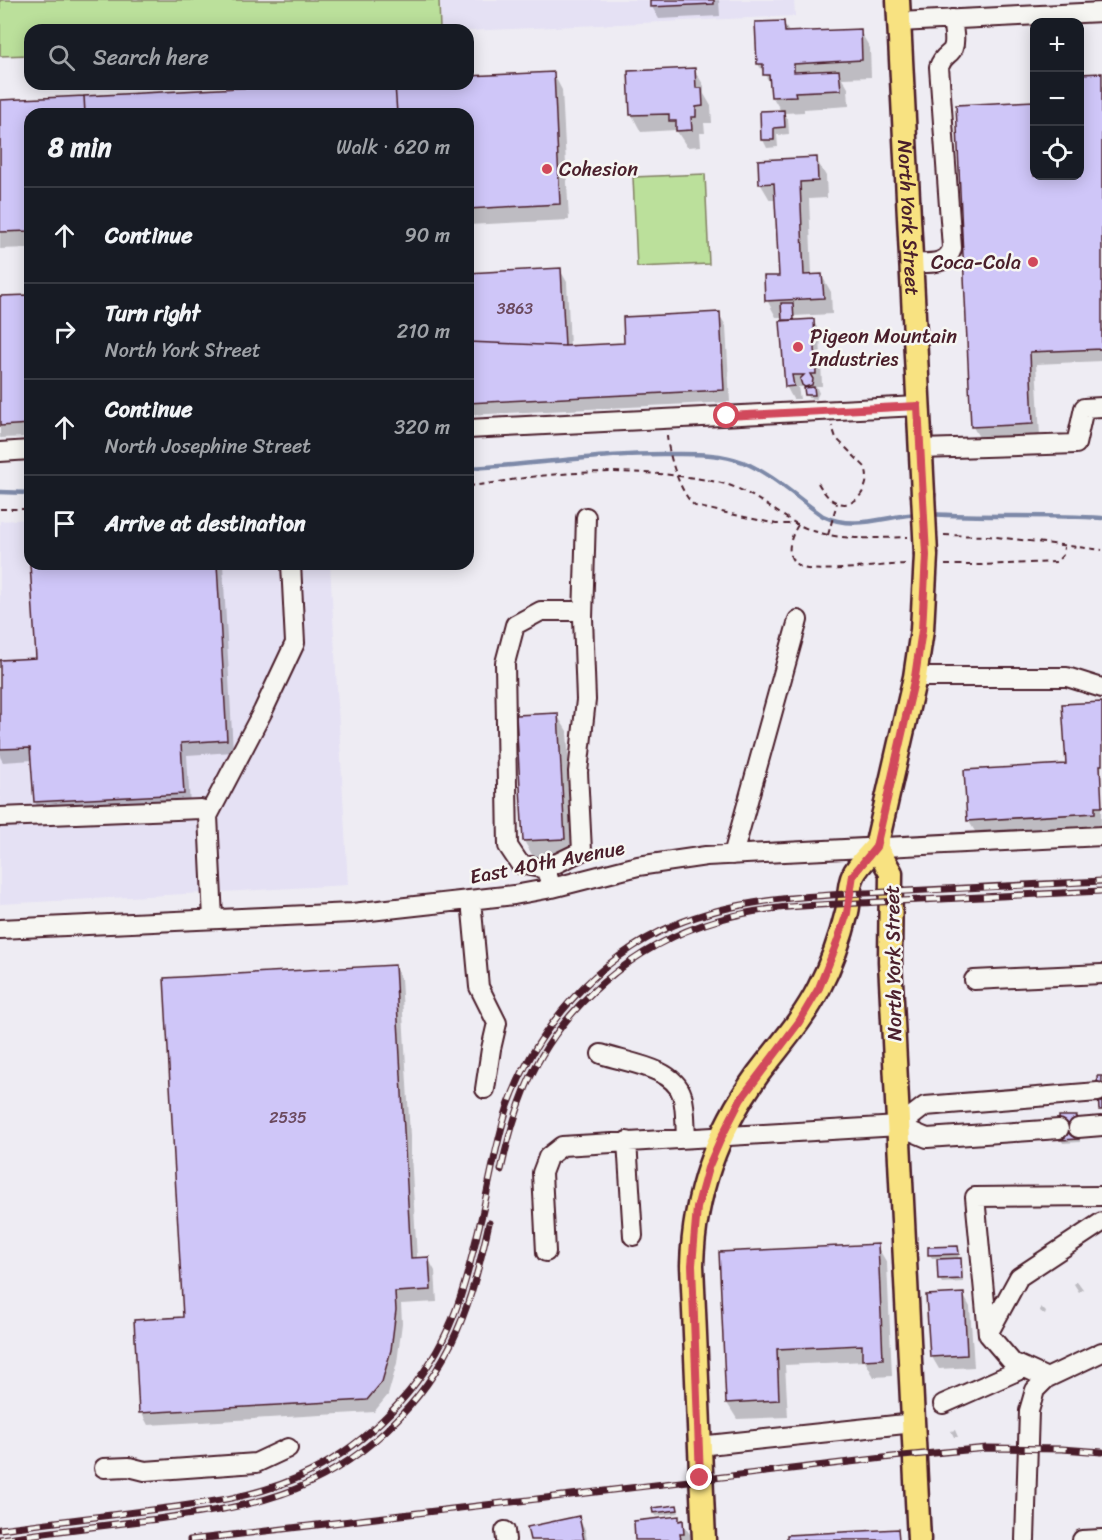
<!DOCTYPE html>
<html lang="en">
<head>
<meta charset="utf-8">
<style>
  body { margin:0; font-family:Sriracha,sans-serif; background:#242831; color:#f1f3f6 }
  .controls { position:absolute; right:18px; top:18px; display:grid; overflow:hidden; border-radius:12px; box-shadow:0 3px 15px #0003 }
  .controls button { width:54px; height:54px; display:grid; place-items:center; padding:0; border:0; border-bottom:2px solid #363941; background:#171b24; color:#f1f3f6; font:30px sans-serif }
  .stop { position:absolute; width:18px; height:18px; margin:-14px; border:4px solid #d1495b; border-radius:50%; background:#fff }
  .stop.end { background:#d1495b; border-color:#fff; box-shadow:0 2px 6px #0008 }
  .list { margin:0; padding:0; list-style:none }
  h2 { display:flex; justify-content:space-between; align-items:center; height:78px; margin:0; padding:0 24px; font-size:26px }
  h2 small { font-size:20px; font-weight:400; color:#9ea1a6 }
  .list li { display:grid; grid-template-columns:39px 1fr auto; gap:18px; align-items:center; box-sizing:border-box; height:96px; padding:0 24px; border-top:2px solid #363941 }
  .list b { display:block; font-size:22px; white-space:nowrap }
  .list p { margin:0; font-size:20px; white-space:nowrap; color:#9ea1a6 }
  .list em { font-size:20px; font-style:normal; color:#9ea1a6 }
  .icon { flex:none; width:33px; height:33px; fill:none; stroke:currentColor; stroke-width:2; stroke-linecap:round; stroke-linejoin:round }
  .map { position:relative; flex:none; width:1102px; height:1540px; overflow:hidden }
  .search { position:absolute; background:#171b24; box-shadow:0 3px 15px #0003; left:24px; top:24px; width:450px; height:66px; display:flex; align-items:center; gap:15px; box-sizing:border-box; padding:0 21px; border-radius:18px; color:#9ea1a6; font-size:22px }
  .panel { position:absolute; background:#171b24; box-shadow:0 3px 15px #0003; left:24px; top:108px; width:450px; height:462px; border-radius:18px }
  .map>svg:first-child { display:block }
  .built { fill:#e5e1f4 }
  .green { fill:#bbe09b; stroke:#828063; stroke-width:1.5 }
  .shadow { fill:#0003 }
  .lines { fill:none; stroke-linecap:round; stroke-linejoin:round }
  .stream { stroke:#7d89a8; stroke-width:4.5 }
  .building { fill:#cfc6f8; stroke:#4a1f2b; stroke-width:1.5 }
  .minor-casing { stroke:#4a1f2b; stroke-width:22 }
  .major-casing { stroke:#4a1f2b; stroke-width:27 }
  .path { stroke:#4a1f2b; stroke-width:2; stroke-dasharray:6 4.5; stroke-linecap:butt }
  .minor { stroke:#f6f6f2; stroke-width:18 }
  .major { stroke:#f8e281; stroke-width:22 }
  .rail-casing { stroke:#4a1f2b; stroke-width:7 }
  .rail { stroke:#f6f6f2; stroke-width:4.5; stroke-dasharray:14; stroke-linecap:butt }
  .major-bridge-casing { stroke:#4a1f2b; stroke-width:27; stroke-linecap:butt }
  .major-bridge { stroke:#f8e281; stroke-width:22 }
  .route { stroke:#d1495b; stroke-width:8 }
  .poi-dot { fill:#d1495b; stroke:#f6f6f2; stroke-width:2 }
  .labels { text-anchor:middle; stroke-width:5; stroke-linejoin:round; paint-order:stroke }
  .number-label { font-size:16px; fill:#6b495e }
  .poi-label { font-size:20px; fill:#4a1f2b; stroke:#f6f6f2; text-anchor:start }
  .street-label { font-size:20px; fill:#4a1f2b; stroke:#f6f6f2 }
</style>
</head>
<body>
<div class="map">
<svg width="1102" height="1540" viewBox="0 0 1102 1540">
  <rect width="100%" height="100%" fill="#eeecf3"/>
  <filter id="ink" filterUnits="userSpaceOnUse"><feTurbulence type="fractalNoise" baseFrequency=".0167" numOctaves="2"/><feDisplacementMap in="SourceGraphic" scale="12" xChannelSelector="R" yChannelSelector="G"/><feConvolveMatrix kernelMatrix="1 2 1 2 8 2 1 2 1" color-interpolation-filters="sRGB"/></filter>
  <g filter="url(#ink)">
    <path class="built" d="M 439,0 L 794,0 L 795,16 L 468,31 L 440,30 Z
      M 30,519 L 30,564 L 330,564 L 348,885 L 0,904 L 0,521 Z"/>
    <path class="green" d="M 0,0 L 439,0 L 440,30 L 30,30 L 30,55 L 0,56 Z
      M 705,174 L 709,264 L 637,267 L 633,177 Z"/>
    <path class="shadow" d="M 651,0 L 719,0 L 720,16 L 659,19 L 652,7 Z
      M 783,22 L 790,34 L 860,31 L 870,48 L 871,77 L 842,78 L 848,88 L 849,106 L 804,109 L 804,112 L 784,113 L 788,119 L 789,134 L 777,135 L 778,147 L 767,148 L 763,140 L 781,111 L 772,96 L 772,86 L 758,64 Z
      M 694,69 L 704,86 L 704,94 L 711,106 L 712,123 L 704,123 L 705,133 L 700,133 L 701,146 L 687,147 L 676,130 L 641,132 L 632,115 L 630,72 Z
      M 553,73 L 562,90 L 569,220 L 468,225 L 468,114 L 30,114 L 30,248 L 0,249 L 0,101 L 343,84 L 468,84 L 468,78 Z
      M 1102,74 L 1102,361 L 1036,364 L 1040,436 L 980,439 L 973,427 L 957,107 L 1034,103 L 1034,176 L 1080,176 L 1080,75 Z
      M 816,159 L 826,176 L 827,198 L 809,199 L 812,276 L 822,276 L 831,292 L 832,314 L 794,316 L 795,321 L 813,320 L 820,333 L 822,386 L 816,386 L 819,393 L 816,399 L 808,398 L 805,387 L 798,387 L 800,399 L 793,399 L 786,386 L 785,322 L 783,317 L 776,317 L 767,300 L 780,277 L 777,200 L 770,200 L 760,183 Z
      M 560,270 L 567,282 L 570,347 L 625,344 L 719,314 L 726,326 L 730,402 L 468,415 L 468,274 Z
      M 30,296 L 30,437 L 0,438 L 0,298 Z
      M 32,564 L 223,564 L 233,752 L 187,755 L 190,806 L 42,814 L 35,802 L 33,760 L 3,762 L 0,757 L 0,661 L 37,659 Z
      M 1102,703 L 1101,825 L 976,833 L 968,820 L 1067,765 Z
      M 557,715 L 567,731 L 574,856 L 534,858 L 524,841 L 517,717 Z
      M 394,966 L 401,978 L 417,1259 L 428,1258 L 435,1271 L 437,1302 L 401,1304 L 402,1323 L 397,1363 L 388,1395 L 374,1412 L 148,1425 L 141,1412 L 185,1318 Z
      M 1077,1117 L 1079,1121 L 1080,1142 L 1063,1143 L 1061,1139 Z
      M 877,1246 L 887,1263 L 892,1376 L 874,1377 L 865,1361 L 785,1365 L 788,1417 L 737,1419 L 727,1403 L 720,1254 Z
      M 958,1247 L 960,1251 L 958,1257 L 962,1263 L 963,1282 L 942,1283 L 940,1280 L 938,1258 L 932,1258 L 930,1255 Z
      M 1077,1281 L 1083,1289 L 1079,1292 L 1074,1284 Z
      M 963,1294 L 970,1307 L 974,1367 L 939,1369 L 932,1357 Z
      M 1041,1307 L 1046,1312 L 1045,1315 L 1040,1311 Z
      M 955,1430 L 958,1437 L 954,1437 L 951,1431 Z
      M 677,1507 L 679,1513 L 656,1516 L 654,1512 Z
      M 578,1518 L 585,1530 L 587,1540 L 532,1540 Z
      M 678,1518 L 690,1534 L 690,1540 L 637,1540 Z"/>
    <g class="lines">
      <path class="stream" d="M 468,468 C 536,465 602,453 670,454 C 695,454 720,453 743,462 C 772,474 797,498 823,516 C 854,531 886,516 918,514
        M 0,492 L 30,493
        M 930,514 C 987,518 1045,514 1102,518"/>
    </g>
    <path class="building" d="M 650,0 L 714,0 L 714,4 L 650,7 Z
      M 784,21 L 785,32 L 861,29 L 862,60 L 794,64 L 794,72 L 839,70 L 841,90 L 795,92 L 796,96 L 771,97 L 769,75 L 763,75 L 763,64 L 757,64 L 755,22 Z
      M 695,68 L 696,88 L 702,88 L 703,106 L 696,107 L 696,117 L 691,117 L 692,130 L 676,131 L 676,121 L 669,121 L 669,114 L 630,115 L 628,71 Z
      M 554,72 L 560,204 L 468,209 L 468,114 L 397,114 L 395,84 L 468,84 L 468,76 Z
      M 1102,73 L 1102,349 L 1030,352 L 1033,424 L 971,427 L 956,105 L 1034,101 L 1034,176 L 1080,176 L 1080,74 Z
      M 314,84 L 395,84 L 397,114 L 85,114 L 84,96 Z
      M 84,96 L 85,114 L 30,114 L 30,231 L 0,232 L 0,100 Z
      M 784,110 L 785,127 L 774,128 L 774,140 L 761,140 L 760,111 Z
      M 817,157 L 818,181 L 800,182 L 804,275 L 822,274 L 824,298 L 765,301 L 764,276 L 779,276 L 774,183 L 759,184 L 758,160 Z
      M 561,268 L 565,346 L 624,343 L 623,317 L 720,312 L 724,390 L 468,403 L 468,273 Z
      M 561,268 L 565,346 L 468,342 L 468,273 Z
      M 30,295 L 30,424 L 0,426 L 0,296 Z
      M 781,303 L 793,303 L 794,320 L 782,320 Z
      M 814,319 L 816,374 L 810,374 L 813,379 L 812,385 L 805,387 L 802,385 L 800,379 L 804,375 L 792,375 L 794,386 L 785,387 L 780,321 Z
      M 814,387 L 815,395 L 805,395 L 804,388 Z
      M 30,564 L 217,564 L 227,740 L 181,743 L 184,794 L 34,802 L 30,748 L 0,749 L 0,660 L 36,658 Z
      M 1102,702 L 1102,765 L 1100,765 L 1102,807 L 1095,807 L 1095,813 L 967,821 L 964,770 L 1066,764 L 1062,704 Z
      M 558,713 L 565,839 L 523,841 L 516,715 Z
      M 395,965 L 411,1258 L 429,1257 L 431,1290 L 395,1292 L 396,1310 L 391,1350 L 382,1382 L 367,1400 L 139,1413 L 134,1320 L 183,1317 L 164,978 Z
      M 1097,1076 L 1102,1076 L 1102,1110 L 1099,1110 Z
      M 1059,1116 L 1077,1116 L 1079,1139 L 1060,1140 Z
      M 878,1244 L 883,1359 L 862,1360 L 862,1345 L 777,1349 L 779,1400 L 726,1403 L 719,1252 Z
      M 958,1246 L 959,1254 L 928,1255 L 928,1247 Z
      M 961,1258 L 962,1279 L 938,1280 L 937,1259 Z
      M 964,1293 L 967,1355 L 930,1357 L 926,1295 Z
      M 677,1505 L 678,1510 L 653,1513 L 652,1508 Z
      M 579,1516 L 584,1540 L 530,1540 L 527,1527 Z
      M 679,1516 L 679,1521 L 683,1520 L 684,1534 L 680,1534 L 681,1540 L 635,1540 L 634,1521 Z
      M 898,1529 L 899,1540 L 787,1540 L 787,1535 Z"/>
    <g class="lines">
      <defs>
        <path id="minor" d="M 899,22 L 1102,12
          M 911,263 C 926,263 948,266 952,248 L 939,67 C 943,54 951,55 953,48 C 956,41 953,27 952,19
          M 468,429 L 918,406
          M 921,449 L 1076,444 L 1084,408 L 1102,407
          M 0,452 L 30,450
          M 915,677 L 1067,677 L 1102,688
          M 208,816 L 263,711 L 295,643 L 291,564
          M 0,817 L 201,809 L 208,816 L 213,919
          M 733,855 L 798,620
          M 545,869 L 582,851 L 578,772 L 586,700 L 583,618 L 586,517
          M 549,879 L 545,869 L 520,864 L 508,846 L 505,663 L 515,625 L 541,611 L 583,611
          M 471,900 L 479,987 L 497,1023 L 491,1049 L 485,1089
          M 0,929 L 352,913 L 514,895 L 552,888 L 638,866 L 706,856 L 1102,836
          M 974,980 L 1102,974
          M 601,1054 C 627,1063 673,1067 682,1095 C 686,1108 685,1124 686,1138
          M 899,1126 L 925,1106 L 1098,1092
          M 1078,1128 L 1102,1126
          M 627,1141 L 633,1236
          M 546,1252 L 542,1173 L 548,1157 L 562,1146 L 899,1126 L 927,1138 L 1059,1129
          M 988,1334 L 1019,1277 L 1102,1222
          M 1047,1378 L 1012,1362 L 988,1334 L 975,1197 L 1102,1196
          M 943,1404 L 1024,1368
          M 699,1446 L 914,1423
          M 104,1468 L 129,1467 L 145,1471 L 256,1463 L 288,1448
          M 505,1531 L 506,1540
          M 1025,1540 L 1029,1411 L 1035,1390 L 1047,1378 L 1102,1352
          M 1082,1540 L 1102,1539"/>
        <g id="major">
          <path id="s1" d="M 898,0 L 923,494"/>
          <path d="M 704,1540 L 692,1265 C 694,1194 716,1132 758,1074 C 779,1046 803,1020 819,988 C 831,965 841,937 847,912 C 850,900 848,886 853,876 C 857,866 869,855 876,847"/>
          <path d="M 919,1540 L 890,961 L 891,873 L 876,847 L 915,677 L 922,630 L 926,555"/>
        </g>
      </defs>
      <use href="#minor" class="minor-casing"/>
      <use href="#major" class="major-casing"/>
      <path class="path" d="M 667,435 C 668,454 680,494 695,506 L 776,524 L 798,524
        M 818,483 C 823,491 829,501 839,503 C 858,509 872,483 865,467 L 836,438 L 832,426
        M 468,486 C 495,484 522,477 549,475 C 603,470 664,471 717,482 C 749,488 773,512 801,526 C 836,542 871,538 908,537
        M 0,509 L 30,509
        M 798,525 C 789,539 783,560 803,568 C 818,573 885,565 905,564
        M 828,535 L 837,503
        M 944,535 L 988,536 L 1102,550
        M 945,565 L 980,565 L 1056,562 L 1063,555 L 1064,547"/>
      <use href="#minor" class="minor"/>
      <use href="#major" class="major"/>
      <defs>
        <path id="rail" d="M 501,1170 C 507,1142 515,1114 526,1087 C 560,1007 634,944 718,920 C 770,904 826,905 880,902 C 954,898 1028,895 1102,891
          M 0,1529 C 48,1523 95,1517 143,1511 C 201,1504 258,1498 310,1472 C 369,1442 421,1389 448,1329 C 464,1294 472,1255 481,1219 C 490,1181 496,1143 508,1106 C 536,1028 597,958 674,925 C 742,897 813,896 886,892 C 958,889 1030,885 1102,881
          M 0,1539 C 50,1532 99,1526 149,1520 C 194,1514 239,1509 282,1494 C 358,1468 425,1405 457,1331 C 472,1297 481,1259 489,1223
          M 190,1540 L 892,1457 L 987,1448 L 1062,1449 L 1102,1452"/>
      </defs>
      <use href="#rail" class="rail-casing"/>
      <use href="#rail" class="rail"/>
      <defs>
        <path id="major-bridge" d="M 923,494 L 926,555"/>
      </defs>
      <use href="#major-bridge" class="major-bridge-casing"/>
      <use href="#major-bridge" class="major-bridge"/>
    </g>
  </g>
  <g class="lines" filter="url(#ink)">
    <path class="route" d="M 700,1478 L 692,1265 L 697,1208 L 708,1168 L 722,1136 L 741,1099 L 799,1022 L 819,988 L 837,943 L 847,913 L 853,875 L 876,847 L 915,677 L 922,630 L 926,555 L 918,406 L 727,416"/>
  </g>
  <g class="poi-dot">
    <circle cx="547" cy="169" r="6"/>
    <circle cx="1033" cy="262" r="6"/>
    <circle cx="798" cy="347" r="6"/>
  </g>
  <g class="labels">
    <g class="number-label">
      <text x="515" y="314">3863</text>
      <text x="288" y="1123">2535</text>
    </g>
    <g class="poi-label">
      <text x="559" y="176">Cohesion</text>
      <text x="1021" y="269" text-anchor="end">Coca-Cola</text>
      <text x="810" y="343">Pigeon Mountain<tspan x="810" dy="23">Industries</tspan></text>
    </g>
    <g class="street-label">
      <text dy="7" stroke="none"><textPath href="#s1" startOffset="218">North York Street</textPath></text>
      <text transform="translate(547 862) rotate(-11)" y="7">East 40th Avenue</text>
      <text transform="translate(893 963) rotate(-91)" y="7">North York Street</text>
    </g>
  </g>
</svg>
<div class="controls">
<button>+</button>
<button>−</button>
<button><svg class="icon" aria-label="locate" viewBox="0 0 24 24"><circle cx="12" cy="12" r="6"/><path d="M12 2v4M12 18v4M2 12h4M18 12h4"/></svg></button>
</div>
<div class="stop" style="left:727px;top:416px"></div>
<div class="stop end" style="left:700px;top:1478px"></div>
<div class="search"><svg class="icon" aria-label="search" viewBox="0 0 24 24"><circle cx="10" cy="10" r="6"/><path d="M15 15l6 6"/></svg>Search here</div>
<section class="panel">
<h2>8 min<small>Walk · 620 m</small></h2>
<ul class="list">
<li><svg class="icon" aria-label="ahead" viewBox="0 0 24 24"><path d="M12 20V5M6 11l6-6 6 6"/></svg><div><b>Continue</b></div><em>90 m</em></li>
<li><svg class="icon" aria-label="right" viewBox="0 0 24 24"><path d="M7 20v-9h11M14 6l5 5-5 5"/></svg><div><b>Turn right</b><p>North York Street</p></div><em>210 m</em></li>
<li><svg class="icon" aria-label="ahead" viewBox="0 0 24 24"><path d="M12 20V5M6 11l6-6 6 6"/></svg><div><b>Continue</b><p>North Josephine Street</p></div><em>320 m</em></li>
<li><svg class="icon" aria-label="arrive" viewBox="0 0 24 24"><path d="M6 21V4h12l-3 4 3 4H6"/></svg><div><b>Arrive at destination</b></div></li>
</ul>
</section>
</div>
</body>
</html>
